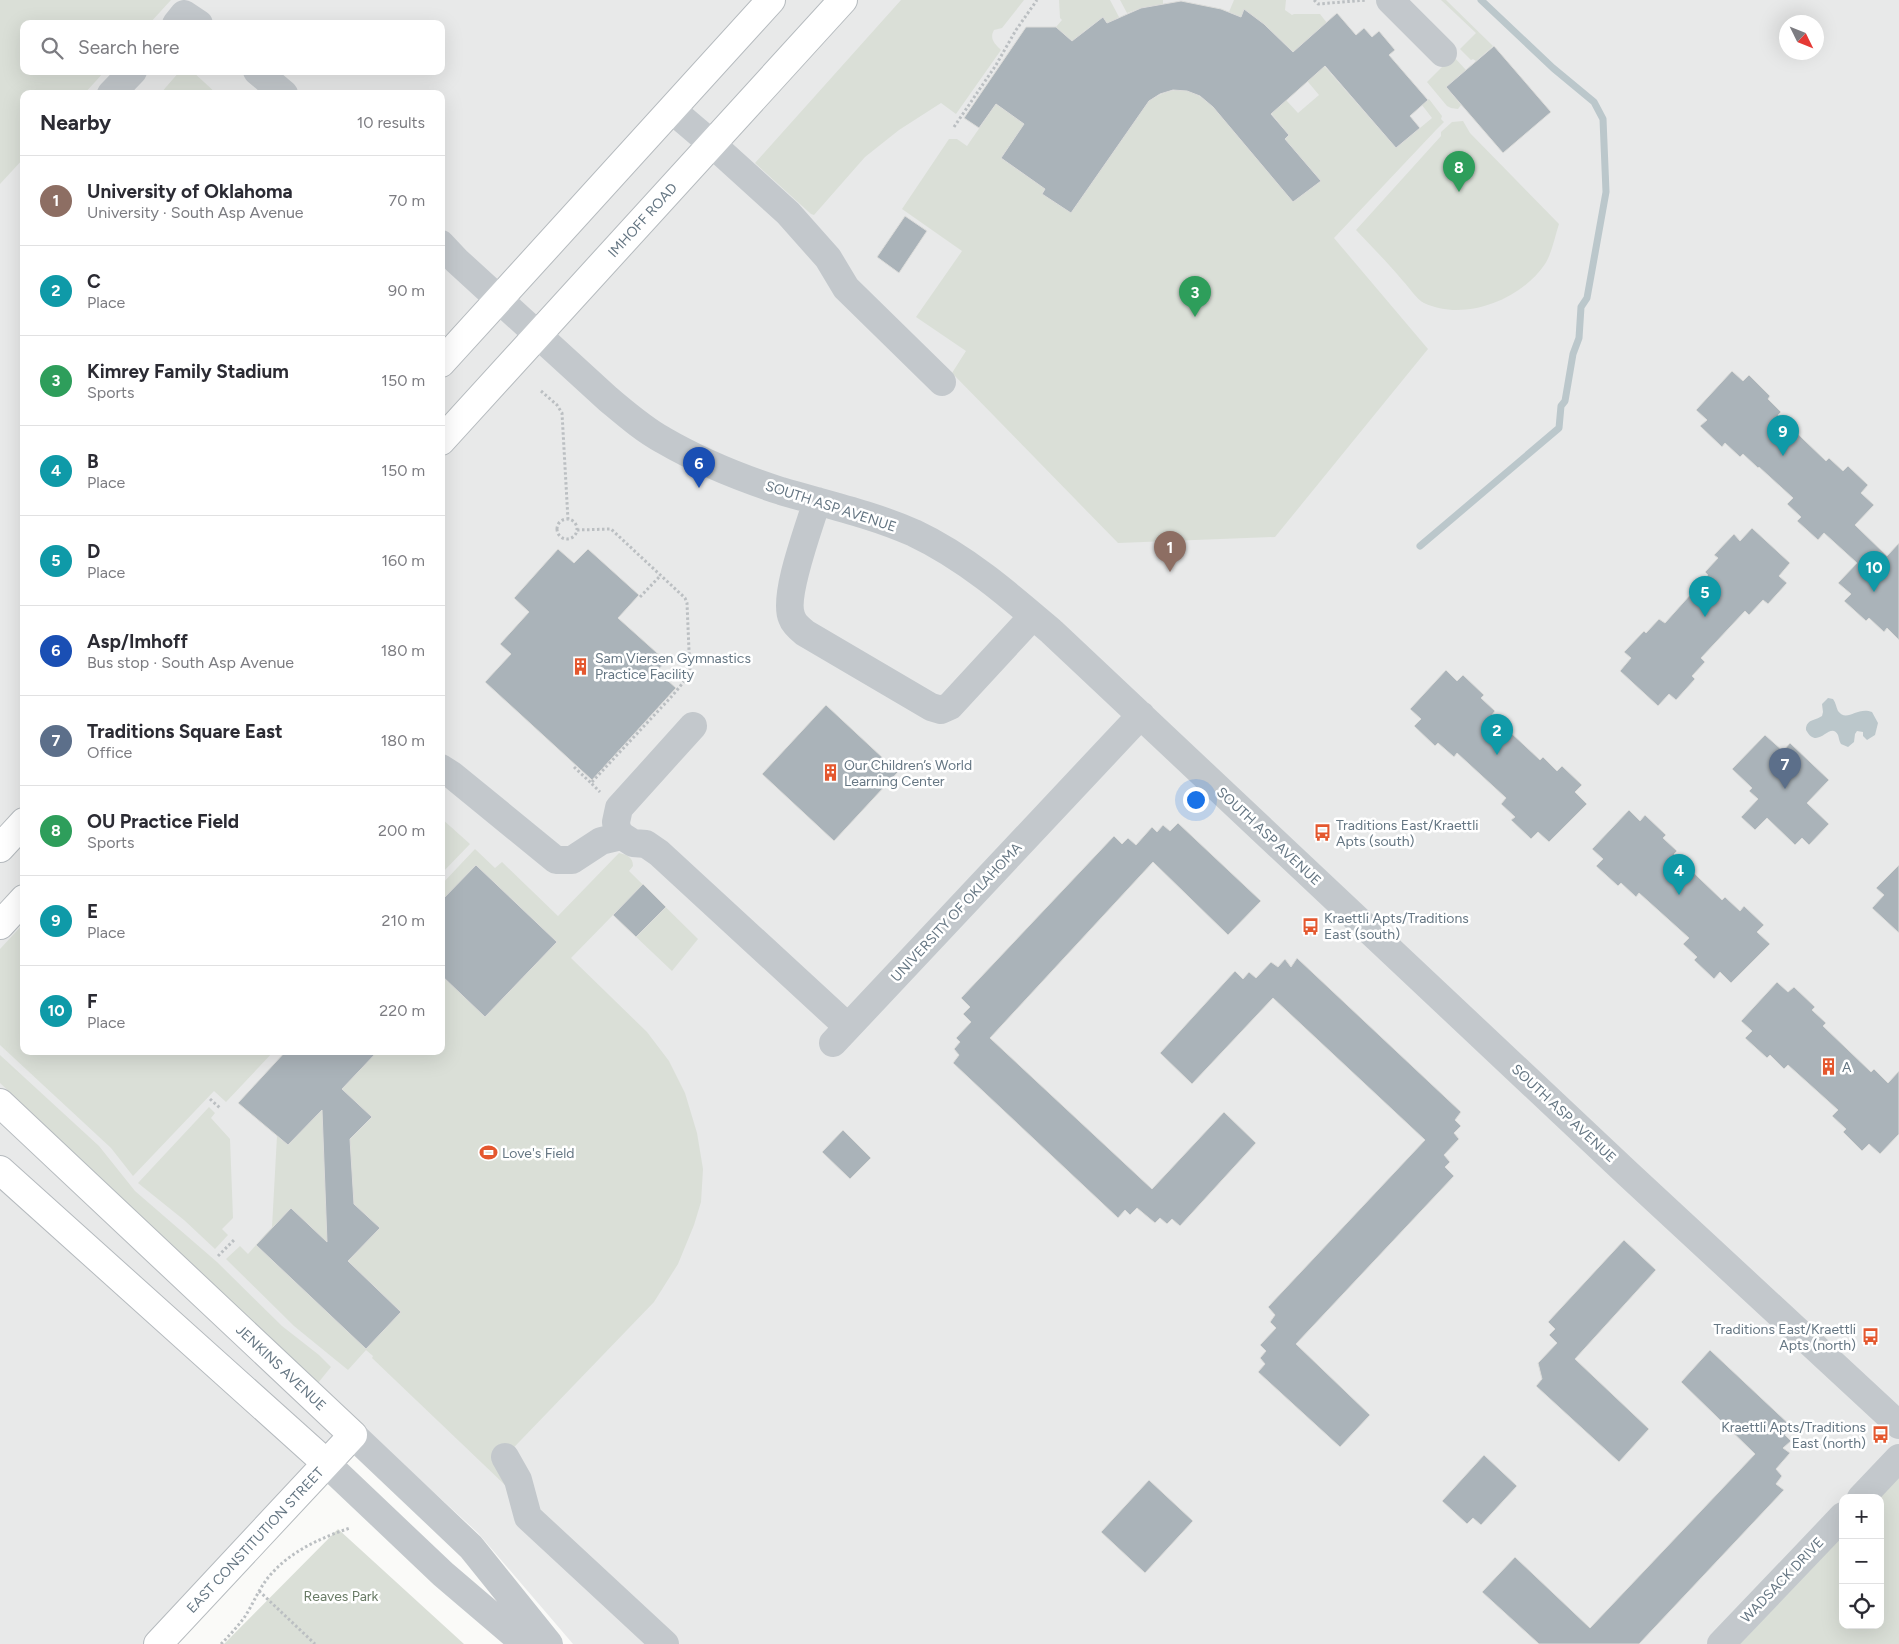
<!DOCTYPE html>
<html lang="en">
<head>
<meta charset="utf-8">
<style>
  body { margin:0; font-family:Figtree,sans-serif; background:#f7f7f7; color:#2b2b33 }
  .controls { position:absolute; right:15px; bottom:15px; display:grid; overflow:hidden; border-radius:10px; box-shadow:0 5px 20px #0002 }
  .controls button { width:45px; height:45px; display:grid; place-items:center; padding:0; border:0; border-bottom:1px solid #e1e1e2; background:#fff; color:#2b2b33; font:25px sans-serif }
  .compass { position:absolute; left:1779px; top:15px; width:45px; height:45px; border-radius:50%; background:#fff; box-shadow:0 5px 20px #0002; rotate:133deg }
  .you { position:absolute; left:1195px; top:799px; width:18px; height:18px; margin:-12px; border:4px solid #fff; border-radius:50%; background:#1a73e8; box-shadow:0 0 0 8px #1a73e833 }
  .badge { display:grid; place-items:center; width:32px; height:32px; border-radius:50%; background:#e4572e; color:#fff; font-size:16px; font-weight:700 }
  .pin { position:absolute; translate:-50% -41px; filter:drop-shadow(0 1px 2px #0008) }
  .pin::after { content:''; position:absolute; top:26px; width:18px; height:15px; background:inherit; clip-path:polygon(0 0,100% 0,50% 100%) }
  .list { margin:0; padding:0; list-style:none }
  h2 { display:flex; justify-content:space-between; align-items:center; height:65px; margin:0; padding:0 20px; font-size:21px }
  h2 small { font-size:16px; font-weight:400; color:#7c7c81 }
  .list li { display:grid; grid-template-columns:32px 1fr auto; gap:15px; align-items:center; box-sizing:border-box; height:90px; padding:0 20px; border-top:1px solid #e1e1e2 }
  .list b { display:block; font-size:19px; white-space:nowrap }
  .list p { margin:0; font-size:16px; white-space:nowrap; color:#7c7c81 }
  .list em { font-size:16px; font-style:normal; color:#7c7c81 }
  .icon { flex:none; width:28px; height:28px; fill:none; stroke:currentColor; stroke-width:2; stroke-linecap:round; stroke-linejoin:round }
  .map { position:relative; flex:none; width:1899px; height:1644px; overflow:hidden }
  .search { position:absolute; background:#fff; box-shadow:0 5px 20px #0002; left:20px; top:20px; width:425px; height:55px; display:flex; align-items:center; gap:12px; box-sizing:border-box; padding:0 18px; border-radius:10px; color:#7c7c81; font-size:19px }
  .panel { position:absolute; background:#fff; box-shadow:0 5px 20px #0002; left:20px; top:90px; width:425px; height:965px; border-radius:10px }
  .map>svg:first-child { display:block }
  .built { fill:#e8e9e9; fill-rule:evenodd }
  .green { fill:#dadfd7 }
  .water { fill:#bbc7cb }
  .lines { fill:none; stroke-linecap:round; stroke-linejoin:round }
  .stream { stroke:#bbc7cb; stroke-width:7 }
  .building { fill:#aab3b9; stroke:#dcdcda }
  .major-casing { stroke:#b5babe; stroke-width:30 }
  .path { stroke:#bbbfc2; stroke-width:3; stroke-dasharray:2.5 2.5; stroke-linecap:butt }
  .minor { stroke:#c3c8cc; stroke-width:28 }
  .major { stroke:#fff; stroke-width:28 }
  .labels { text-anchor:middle; stroke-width:5; stroke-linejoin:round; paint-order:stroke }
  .street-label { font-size:14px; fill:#657683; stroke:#fff }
  .poi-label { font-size:14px; fill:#657683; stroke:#fff; text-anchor:start }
  .park-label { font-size:14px; fill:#687a64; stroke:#fff }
</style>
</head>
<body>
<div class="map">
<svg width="1899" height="1644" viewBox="0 0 1899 1644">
  <rect width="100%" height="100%" fill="#fafaf8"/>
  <path class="built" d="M 0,0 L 1899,0 L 1899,1644 L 573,1644 L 478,1533 L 355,1420 L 143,1644 L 0,1644 ZM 1786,22 L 1816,22 L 1816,52 L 1786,52 ZM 24,24 L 441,24 L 441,71 L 24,71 ZM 24,94 L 441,94 L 441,1051 L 24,1051 ZM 1843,1498 L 1880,1498 L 1880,1625 L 1843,1625 Z"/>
  <path class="green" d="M 0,0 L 171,0 L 149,24 L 24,24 L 24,71 L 105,71 L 84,94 L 24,94 L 24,158 L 0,184 Z
    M 901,0 L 1024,0 L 1002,28 L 994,30 C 989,39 995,44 1001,50 L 956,114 L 941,103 L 899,130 L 865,157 L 814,215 L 811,214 L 755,163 Z
    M 1059,0 L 1110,0 L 1119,17 L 1108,24 L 1103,17 L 1083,32 L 1068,49 L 1046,93 L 1001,158 L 1025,175 L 1070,111 L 1074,149 L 1042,193 L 1065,209 L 1149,101 C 1175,85 1190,86 1213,107 L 1293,202 L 1321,181 L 1285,139 L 1289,135 L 1271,113 L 1286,100 L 1298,113 L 1319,95 L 1293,64 L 1299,58 L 1264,24 L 1244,10 L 1241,17 L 1229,12 L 1234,0 L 1286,0 L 1285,10 L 1292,15 L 1294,14 L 1320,14 L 1327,23 L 1304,43 L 1396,148 L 1432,118 L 1422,105 L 1429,99 L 1442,116 L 1441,119 L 1444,122 L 1436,130 L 1334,238 L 1428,349 L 1275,537 L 1118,543 L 952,373 L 966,351 L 916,317 L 962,251 L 902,209 L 949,139 L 957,139 L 967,146 L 996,104 L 1016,118 L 1070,39 L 1056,27 L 1062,20 L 1060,18 Z
    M 1120,0 L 1163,0 L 1163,4 L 1141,8 L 1127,13 Z
    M 1441,0 L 1446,0 L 1493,46 L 1476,61 L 1473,59 L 1471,60 L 1460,49 L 1476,33 Z
    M 1453,56 L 1466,70 L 1446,87 L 1461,105 L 1458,109 L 1451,108 L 1447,106 L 1427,82 Z
    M 180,71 L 192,71 L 217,94 L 160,94 Z
    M 1463,121 L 1470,133 L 1559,224 C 1555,236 1552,253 1545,264 C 1521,300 1464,322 1424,303 C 1416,299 1409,287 1403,281 C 1388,263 1372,247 1356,230 L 1441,136 L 1441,132 L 1452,122 Z
    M 441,818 L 470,844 L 441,874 Z
    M 475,849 L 495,868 L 502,862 L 558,916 L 619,853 C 627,855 633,857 633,866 L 629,871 L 698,939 L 672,971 L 613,915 L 571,958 L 647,1032 L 669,1061 L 685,1093 L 697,1133 L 703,1169 L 701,1202 L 694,1225 L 678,1264 L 654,1302 L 497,1465 L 507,1484 L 505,1485 L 372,1358 L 373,1356 L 366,1350 L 348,1370 L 294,1326 L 226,1259 L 240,1246 L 248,1254 L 272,1227 L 277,1136 L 238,1103 L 286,1051 L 441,1051 L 441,885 Z
    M 24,923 L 24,1051 L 274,1051 L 226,1102 L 214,1091 L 133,1176 L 111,1148 L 0,1045 L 0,949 Z
    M 0,1055 L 99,1146 L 135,1191 L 217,1262 L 282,1326 L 319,1355 L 331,1367 L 318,1383 L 0,1083 Z
    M 209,1107 L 215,1113 L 211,1118 L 230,1139 L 233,1218 L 222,1229 L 228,1235 L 215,1249 L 184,1220 L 138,1183 Z
    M 1899,1475 L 1899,1644 L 1740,1644 L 1843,1535 L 1843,1625 L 1880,1625 L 1880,1498 L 1878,1498 Z
    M 338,1529 L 464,1644 L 224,1644 Z"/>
  <path class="water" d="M 1828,698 L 1833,699 C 1836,703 1836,707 1838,711 C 1847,723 1857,706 1872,712 L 1878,723 L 1875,735 L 1867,740 L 1863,736 L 1863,732 L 1857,731 L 1855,734 L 1854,742 L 1848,747 L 1841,744 C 1839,741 1839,738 1838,735 C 1830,720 1818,752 1806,730 C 1806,719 1815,721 1822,716 L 1823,712 L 1822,704 Z"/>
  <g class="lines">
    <path class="stream" d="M 1420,546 L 1559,428 L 1561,406 L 1565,401 L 1573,354 L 1579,338 L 1581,307 L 1587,298 L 1606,192 L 1603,119 L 1594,102 L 1553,68 L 1481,0"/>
  </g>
  <path class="building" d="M 1181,1 L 1221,9 L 1241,17 L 1244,9 L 1264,24 L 1293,52 L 1337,13 L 1356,35 L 1364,28 L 1372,37 L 1379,31 L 1395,50 L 1389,55 L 1428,100 L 1410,116 L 1420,128 L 1396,148 L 1325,66 L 1271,114 L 1289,135 L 1285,139 L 1321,181 L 1293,202 L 1213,107 L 1200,96 L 1187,91 L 1173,90 L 1160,94 L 1149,101 L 1071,213 L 1042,194 L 1045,189 L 1001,158 L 1024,124 L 996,104 L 979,128 L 964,118 L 1026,27 L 1056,27 L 1072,41 L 1103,17 L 1107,23 L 1141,8 Z
    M 1494,46 L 1551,112 L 1503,153 L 1446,87 Z
    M 905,216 L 927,231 L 899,273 L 877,257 Z
    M 1732,371 L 1743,381 L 1749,375 L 1770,396 L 1768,399 L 1781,412 L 1778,415 L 1826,461 L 1829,458 L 1843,471 L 1848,466 L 1868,485 L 1861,493 L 1874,505 L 1855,525 L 1887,556 L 1899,543 L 1899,640 L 1887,628 L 1884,632 L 1869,618 L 1866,621 L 1844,601 L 1851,594 L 1838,583 L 1857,563 L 1824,533 L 1818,540 L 1797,521 L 1801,517 L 1787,504 L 1793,498 L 1759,467 L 1758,468 L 1743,454 L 1740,457 L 1725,443 L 1722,447 L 1700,426 L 1707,420 L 1696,410 Z
    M 1752,528 L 1790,563 L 1779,576 L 1787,583 L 1768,604 L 1763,600 L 1749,615 L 1745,611 L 1701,658 L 1705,662 L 1692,676 L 1695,679 L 1676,700 L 1669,694 L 1658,706 L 1620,671 L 1631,658 L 1624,652 L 1644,631 L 1646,633 L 1659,619 L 1665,623 L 1708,575 L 1705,572 L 1718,558 L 1714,555 L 1734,534 L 1740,541 Z
    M 558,549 L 574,563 L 588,549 L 639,595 L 618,618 L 666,661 L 657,671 L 676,688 L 592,780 L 485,682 L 511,654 L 500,644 L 529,612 L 514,598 Z
    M 1446,670 L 1457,681 L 1463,675 L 1484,695 L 1481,698 L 1495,711 L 1492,715 L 1540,760 L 1543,757 L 1557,771 L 1562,766 L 1582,785 L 1575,792 L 1587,804 L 1549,842 L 1538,832 L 1531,839 L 1511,820 L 1515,817 L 1501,804 L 1506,798 L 1457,753 L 1454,757 L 1438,743 L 1435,746 L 1414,726 L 1421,719 L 1410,709 Z
    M 826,705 L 898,772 L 834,841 L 762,774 Z
    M 1765,735 L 1783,751 L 1790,743 L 1829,780 L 1807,803 L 1829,824 L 1809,845 L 1802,838 L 1795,845 L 1767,818 L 1755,830 L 1741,817 L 1758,799 L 1749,791 L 1752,788 L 1732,769 Z
    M 1629,810 L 1640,821 L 1645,815 L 1666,835 L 1663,838 L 1677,851 L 1674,854 L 1722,900 L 1725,897 L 1740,911 L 1744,906 L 1764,925 L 1757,932 L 1770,944 L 1731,983 L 1720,972 L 1714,979 L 1694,960 L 1697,957 L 1683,944 L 1689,938 L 1639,893 L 1636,897 L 1621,883 L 1618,886 L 1596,866 L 1603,859 L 1592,849 Z
    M 1178,823 L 1261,901 L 1228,935 L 1153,862 L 990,1038 L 1152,1189 L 1224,1112 L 1256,1143 L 1180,1226 L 1172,1219 L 1167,1224 L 1160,1218 L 1155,1223 L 1137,1208 L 1130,1215 L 1125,1210 L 1118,1218 L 953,1063 L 959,1055 L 954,1049 L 960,1042 L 956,1038 L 971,1022 L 963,1014 L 970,1007 L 961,998 L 1114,836 L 1122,844 L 1128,838 L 1136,845 L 1152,827 L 1157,832 L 1163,825 L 1170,831 Z
    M 476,865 L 557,942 L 485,1017 L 441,975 L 441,901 Z
    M 1899,865 L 1899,933 L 1872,908 L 1884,895 L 1876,888 Z
    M 643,884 L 666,907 L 636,937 L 613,915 Z
    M 1297,958 L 1461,1112 L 1455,1120 L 1461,1126 L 1454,1133 L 1459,1139 L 1444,1155 L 1450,1162 L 1445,1167 L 1454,1176 L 1296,1344 L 1370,1415 L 1340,1447 L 1258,1372 L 1265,1364 L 1260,1358 L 1266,1351 L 1260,1345 L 1276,1328 L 1270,1322 L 1275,1315 L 1268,1307 L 1425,1140 L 1273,998 L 1192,1084 L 1160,1053 L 1235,971 L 1243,979 L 1249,972 L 1256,978 L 1271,962 L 1278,967 L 1285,959 L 1291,967 Z
    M 1777,982 L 1788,992 L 1794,987 L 1815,1007 L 1812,1010 L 1826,1023 L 1823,1026 L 1871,1072 L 1874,1069 L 1888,1083 L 1899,1071 L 1899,1134 L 1880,1154 L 1869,1144 L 1862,1151 L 1843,1132 L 1846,1129 L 1832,1116 L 1838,1110 L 1788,1065 L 1784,1069 L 1770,1055 L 1767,1058 L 1745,1038 L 1752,1031 L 1741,1021 Z
    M 286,1051 L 378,1051 L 342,1089 L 372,1117 L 350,1139 L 354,1204 L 380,1228 L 348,1261 L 401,1312 L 366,1349 L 256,1245 L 291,1208 L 327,1242 L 322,1110 L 288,1145 L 238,1103 Z
    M 843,1130 L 871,1158 L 850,1179 L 822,1152 Z
    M 1624,1240 L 1656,1270 L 1575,1359 L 1649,1429 L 1619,1462 L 1536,1386 L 1542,1379 L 1538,1363 L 1557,1343 L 1549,1335 L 1555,1329 L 1548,1322 Z
    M 1710,1350 L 1791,1426 L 1785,1435 L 1791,1441 L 1783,1448 L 1790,1453 L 1776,1469 L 1782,1476 L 1776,1484 L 1784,1490 L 1639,1644 L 1539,1644 L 1482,1592 L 1515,1557 L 1590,1628 L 1755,1454 L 1681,1382 Z
    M 1484,1455 L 1517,1486 L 1481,1525 L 1473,1518 L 1467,1524 L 1442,1501 Z
    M 1149,1480 L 1193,1521 L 1145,1573 L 1101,1532 Z"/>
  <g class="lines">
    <defs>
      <g id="major">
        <path d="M 441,363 L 771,0"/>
        <path id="s1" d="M 441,441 L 843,0"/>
        <path d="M 0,848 L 24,822"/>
        <path d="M 0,925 L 24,899"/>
        <path id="s2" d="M 0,1103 L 353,1435 L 158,1644"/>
        <path d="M 0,1170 L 326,1463"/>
      </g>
    </defs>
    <use href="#major" class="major-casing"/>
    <path class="path" d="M 1314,0 L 1318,4 L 1367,0
      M 954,127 L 996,65 L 1016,30 L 1037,0
      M 541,391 L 557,405 L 562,413 L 568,520
      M557 529a10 10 0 1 1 20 0a10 10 0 1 1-20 0Z
      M 577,530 L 611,529 L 685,598 L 687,603 L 690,674 L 673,695 L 591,783 L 600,792
      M 640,597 L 661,575
      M 574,767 L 591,783
      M 210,1099 L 220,1108
      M 218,1256 L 234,1240
      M 259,1591 L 315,1644
      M 221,1644 C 229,1636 237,1627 244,1618 C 254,1603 260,1585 273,1572 C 293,1550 323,1537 350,1528"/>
    <path class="minor" d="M 1390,0 L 1443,53
      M 176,24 L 184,14 L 199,24
      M 257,71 L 284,94
      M 111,94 L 133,71
      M 672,110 L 712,144 L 788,213 L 828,258 L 846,288 L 942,382
      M 441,244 L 457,261 L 608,399 C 626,414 643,429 663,440 C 699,461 741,478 781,491 C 825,504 871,514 914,533 C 965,557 1009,595 1052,632 L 1627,1173 L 1899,1425
      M 817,501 C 810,525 782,597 792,618 C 794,624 800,629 805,633 L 931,707 L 941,710 L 950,706 L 1033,616
      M 693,726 L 619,808 L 616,822 L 617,830 L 622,836 L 633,843 L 646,844 L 659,853 L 848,1027
      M 441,768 L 452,775 L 556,860 L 572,860 L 601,841 L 622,836
      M 833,1043 L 1141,715
      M 353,1435 L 471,1547 L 549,1644
      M 505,1457 L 518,1480 L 528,1517 L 665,1644
      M 326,1463 L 443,1574 L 525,1644
      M 1861,1498 L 1899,1458
      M 1721,1644 L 1843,1516"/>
    <use href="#major" class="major"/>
  </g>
  <defs>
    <symbol id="building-bare" viewBox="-9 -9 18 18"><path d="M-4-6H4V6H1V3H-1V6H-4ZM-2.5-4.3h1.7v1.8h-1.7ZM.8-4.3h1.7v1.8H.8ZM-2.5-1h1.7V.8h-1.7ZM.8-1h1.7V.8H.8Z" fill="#e4572e" stroke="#fff" stroke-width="2.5" paint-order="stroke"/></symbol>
    <symbol id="bus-bare" viewBox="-9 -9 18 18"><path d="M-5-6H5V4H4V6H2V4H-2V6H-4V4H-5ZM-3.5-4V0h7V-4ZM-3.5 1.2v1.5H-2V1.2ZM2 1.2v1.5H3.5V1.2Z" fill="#e4572e" stroke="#fff" stroke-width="2.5" paint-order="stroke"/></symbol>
    <symbol id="stadium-bare" viewBox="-9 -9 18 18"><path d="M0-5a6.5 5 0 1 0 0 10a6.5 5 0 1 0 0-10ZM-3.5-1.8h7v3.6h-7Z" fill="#e4572e" stroke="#fff" stroke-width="2.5" paint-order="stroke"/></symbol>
  </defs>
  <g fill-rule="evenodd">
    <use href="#building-bare" x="568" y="654" width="25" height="25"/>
    <use href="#building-bare" x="818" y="760" width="25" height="25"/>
    <use href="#bus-bare" x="1310" y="820" width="25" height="25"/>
    <use href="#bus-bare" x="1298" y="914" width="25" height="25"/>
    <use href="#building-bare" x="1816" y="1054" width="25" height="25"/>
    <use href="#stadium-bare" x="476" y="1140" width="25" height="25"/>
    <use href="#bus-bare" x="1858" y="1324" width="25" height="25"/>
    <use href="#bus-bare" x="1868" y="1422" width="25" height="25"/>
  </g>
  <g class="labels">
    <g class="street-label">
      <text dy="5" stroke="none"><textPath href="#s1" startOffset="299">IMHOFF ROAD</textPath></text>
      <text transform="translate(831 506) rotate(18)" y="5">SOUTH ASP AVENUE</text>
      <text transform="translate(1269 836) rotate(43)" y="5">SOUTH ASP AVENUE</text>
      <text transform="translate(956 912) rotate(-47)" y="5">UNIVERSITY OF OKLAHOMA</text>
      <text transform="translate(1564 1113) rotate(43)" y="5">SOUTH ASP AVENUE</text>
      <text dy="5" stroke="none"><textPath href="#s2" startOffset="386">JENKINS AVENUE</textPath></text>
      <text transform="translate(255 1540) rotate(-47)" y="5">EAST CONSTITUTION STREET</text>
      <text transform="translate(1782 1580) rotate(-46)" y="5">WADSACK DRIVE</text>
    </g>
    <g class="poi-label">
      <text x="595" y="663">Sam Viersen Gymnastics<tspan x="595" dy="16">Practice Facility</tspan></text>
      <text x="844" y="770">Our Children’s World<tspan x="844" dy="16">Learning Center</tspan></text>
      <text x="1336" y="830">Traditions East/Kraettli<tspan x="1336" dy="16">Apts (south)</tspan></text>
      <text x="1324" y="923">Kraettli Apts/Traditions<tspan x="1324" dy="16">East (south)</tspan></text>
      <text x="1842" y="1072">A</text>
      <text x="502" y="1158">Love's Field</text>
      <text x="1856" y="1334" text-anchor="end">Traditions East/Kraettli<tspan x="1856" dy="16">Apts (north)</tspan></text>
      <text x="1866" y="1432" text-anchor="end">Kraettli Apts/Traditions<tspan x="1866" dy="16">East (north)</tspan></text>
    </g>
    <g class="park-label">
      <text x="341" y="1601">Reaves Park</text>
    </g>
  </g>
</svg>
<div class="controls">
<button>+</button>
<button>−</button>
<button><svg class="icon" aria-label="locate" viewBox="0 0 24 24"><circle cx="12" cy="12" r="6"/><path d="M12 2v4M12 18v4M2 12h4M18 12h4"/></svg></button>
</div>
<svg class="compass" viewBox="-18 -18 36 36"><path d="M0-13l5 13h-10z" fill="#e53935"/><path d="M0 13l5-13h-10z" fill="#7c7c81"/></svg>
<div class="you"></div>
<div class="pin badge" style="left:1170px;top:572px;background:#8d6e63">1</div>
<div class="pin badge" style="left:1497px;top:755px;background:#0f9aa8">2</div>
<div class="pin badge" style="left:1195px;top:317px;background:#2e9e5b">3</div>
<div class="pin badge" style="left:1679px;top:895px;background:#0f9aa8">4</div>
<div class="pin badge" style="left:1705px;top:617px;background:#0f9aa8">5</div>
<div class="pin badge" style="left:699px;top:488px;background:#1a4fb4">6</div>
<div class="pin badge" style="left:1785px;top:789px;background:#5c6f8a">7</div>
<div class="pin badge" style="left:1459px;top:192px;background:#2e9e5b">8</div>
<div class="pin badge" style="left:1783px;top:456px;background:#0f9aa8">9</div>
<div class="pin badge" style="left:1874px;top:592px;background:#0f9aa8">10</div>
<div class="search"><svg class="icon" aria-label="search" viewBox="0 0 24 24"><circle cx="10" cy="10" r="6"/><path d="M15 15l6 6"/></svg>Search here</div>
<section class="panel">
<h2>Nearby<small>10 results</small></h2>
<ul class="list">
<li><span class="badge" style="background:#8d6e63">1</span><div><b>University of Oklahoma</b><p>University · South Asp Avenue</p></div><em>70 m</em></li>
<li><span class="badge" style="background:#0f9aa8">2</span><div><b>C</b><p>Place</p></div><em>90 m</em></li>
<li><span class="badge" style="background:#2e9e5b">3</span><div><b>Kimrey Family Stadium</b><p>Sports</p></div><em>150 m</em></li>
<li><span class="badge" style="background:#0f9aa8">4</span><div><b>B</b><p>Place</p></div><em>150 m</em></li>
<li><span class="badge" style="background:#0f9aa8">5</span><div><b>D</b><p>Place</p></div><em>160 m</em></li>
<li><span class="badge" style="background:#1a4fb4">6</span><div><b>Asp/Imhoff</b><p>Bus stop · South Asp Avenue</p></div><em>180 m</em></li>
<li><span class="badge" style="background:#5c6f8a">7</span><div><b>Traditions Square East</b><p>Office</p></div><em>180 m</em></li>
<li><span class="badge" style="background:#2e9e5b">8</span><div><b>OU Practice Field</b><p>Sports</p></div><em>200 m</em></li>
<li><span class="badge" style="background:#0f9aa8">9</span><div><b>E</b><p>Place</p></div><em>210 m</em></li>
<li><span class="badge" style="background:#0f9aa8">10</span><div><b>F</b><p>Place</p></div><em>220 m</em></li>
</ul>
</section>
</div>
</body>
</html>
